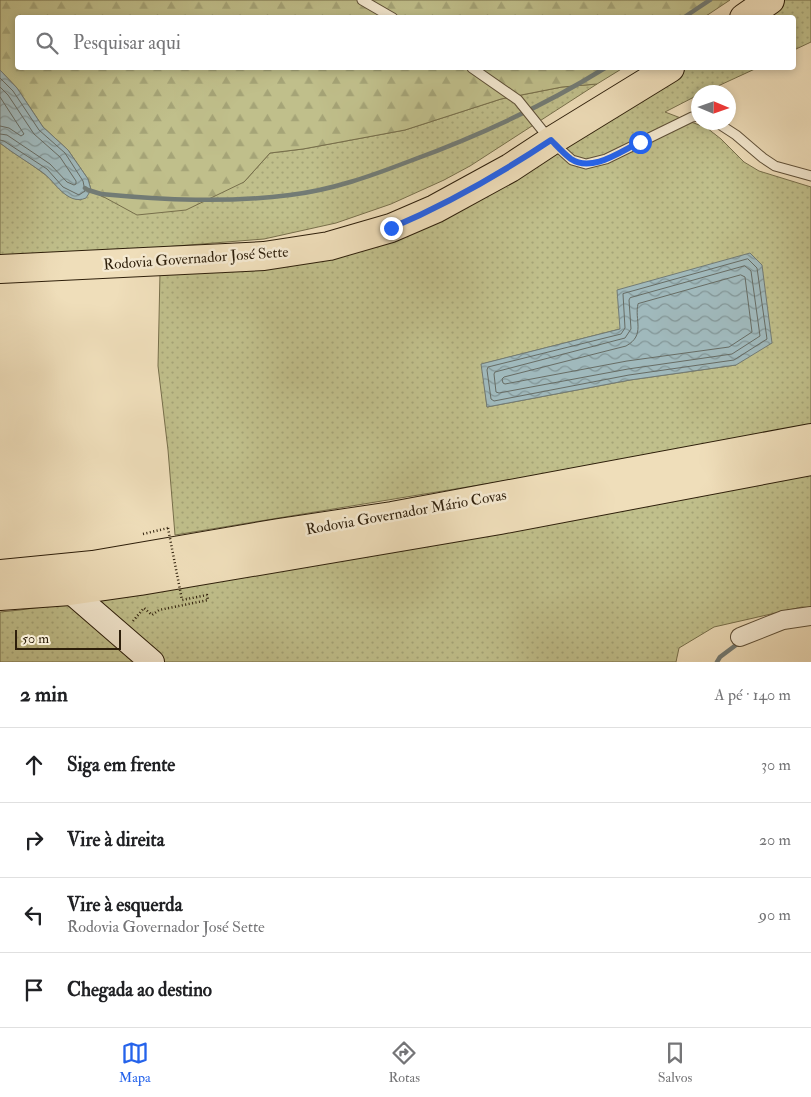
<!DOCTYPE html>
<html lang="pt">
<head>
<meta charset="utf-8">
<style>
  body { margin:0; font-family:"IM FELL Double Pica",serif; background:#f6f6f6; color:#202124 }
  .compass { position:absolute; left:691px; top:85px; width:45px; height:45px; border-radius:50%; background:#fff; box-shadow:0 2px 8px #0003; rotate:92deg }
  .scale { position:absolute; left:15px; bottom:12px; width:106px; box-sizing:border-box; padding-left:5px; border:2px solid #2e1f0b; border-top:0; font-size:14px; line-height:18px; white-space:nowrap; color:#2e1f0b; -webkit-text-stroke:4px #f5ead2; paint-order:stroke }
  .stop { position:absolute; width:15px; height:15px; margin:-11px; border:4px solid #2563eb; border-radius:50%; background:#fff }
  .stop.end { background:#2563eb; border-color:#fff; box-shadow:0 1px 5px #0008 }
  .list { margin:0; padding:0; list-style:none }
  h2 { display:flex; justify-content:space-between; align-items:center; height:65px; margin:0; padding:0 20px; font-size:21px }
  h2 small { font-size:16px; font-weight:400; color:#757577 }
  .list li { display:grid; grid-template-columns:32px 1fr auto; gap:15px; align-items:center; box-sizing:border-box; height:75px; padding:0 20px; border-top:1px solid #e0e0e0 }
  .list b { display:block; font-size:19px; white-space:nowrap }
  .list p { margin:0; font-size:16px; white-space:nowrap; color:#757577 }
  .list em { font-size:16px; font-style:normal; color:#757577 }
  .icon { flex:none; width:28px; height:28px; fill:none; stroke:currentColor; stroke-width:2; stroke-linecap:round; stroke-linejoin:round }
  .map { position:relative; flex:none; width:811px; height:662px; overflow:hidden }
  .search { position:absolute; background:#fff; box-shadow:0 2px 8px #0003; left:15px; right:15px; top:15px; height:55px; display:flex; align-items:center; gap:12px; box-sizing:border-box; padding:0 18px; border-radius:5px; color:#757577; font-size:19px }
  .sheet { height:365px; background:#fff }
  nav { display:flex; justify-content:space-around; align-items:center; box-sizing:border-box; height:70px; border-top:1px solid #e0e0e0; background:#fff; font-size:14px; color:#757577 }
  nav a { display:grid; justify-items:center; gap:2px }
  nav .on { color:#2563eb }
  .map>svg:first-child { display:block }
  .grass { fill:url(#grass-dots); stroke:#776f4b; fill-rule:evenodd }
  .forest { fill:url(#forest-firs); stroke:#776f4b }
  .water { fill:url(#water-waves); stroke:#727b75 }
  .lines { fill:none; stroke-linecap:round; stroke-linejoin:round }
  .shore { stroke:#676c64; stroke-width:1 }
  .stream { stroke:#727b75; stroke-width:4.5 }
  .lane-casing { stroke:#5e4f37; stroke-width:11 }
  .street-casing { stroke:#5e4f37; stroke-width:20 }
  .secondary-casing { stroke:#2e1f0b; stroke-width:26 }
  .primary-casing { stroke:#2e1f0b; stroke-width:30 }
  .highway-casing { stroke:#2e1f0b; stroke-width:30 }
  .path { stroke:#2e1f0b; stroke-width:2.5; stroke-dasharray:1 2.5; stroke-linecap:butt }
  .lane { stroke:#f5ead2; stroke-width:9 }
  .street { stroke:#f5ead2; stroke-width:18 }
  .secondary { stroke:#f5ead2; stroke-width:24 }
  .primary { stroke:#efdeba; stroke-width:28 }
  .highway { stroke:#efdeba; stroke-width:28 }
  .path-bridge { stroke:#2e1f0b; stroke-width:2.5; stroke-dasharray:1 2.5; stroke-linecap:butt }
  .route { stroke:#2563eb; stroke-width:6 }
  .labels { text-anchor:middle; stroke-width:5; stroke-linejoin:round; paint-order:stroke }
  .street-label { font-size:15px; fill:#2e1f0b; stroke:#f5ead2 }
</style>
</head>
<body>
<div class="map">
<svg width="811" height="662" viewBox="0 0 811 662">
  <defs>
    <pattern id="grass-dots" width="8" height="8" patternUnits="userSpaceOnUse" patternTransform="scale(1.25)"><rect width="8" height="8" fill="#c0bf8b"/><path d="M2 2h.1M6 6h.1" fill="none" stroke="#a5a477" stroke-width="1.8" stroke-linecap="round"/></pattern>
    <pattern id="forest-firs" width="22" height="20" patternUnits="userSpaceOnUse" patternTransform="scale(1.25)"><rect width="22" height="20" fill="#c0bf8b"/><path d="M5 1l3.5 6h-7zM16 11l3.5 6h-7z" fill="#a5a477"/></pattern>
    <pattern id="water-waves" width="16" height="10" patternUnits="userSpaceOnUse" patternTransform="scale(1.25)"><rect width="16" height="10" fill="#a0b9bc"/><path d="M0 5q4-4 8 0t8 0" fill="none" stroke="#839697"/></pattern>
  </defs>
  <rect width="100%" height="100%" fill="#efdeba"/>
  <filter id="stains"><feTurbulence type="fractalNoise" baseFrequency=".004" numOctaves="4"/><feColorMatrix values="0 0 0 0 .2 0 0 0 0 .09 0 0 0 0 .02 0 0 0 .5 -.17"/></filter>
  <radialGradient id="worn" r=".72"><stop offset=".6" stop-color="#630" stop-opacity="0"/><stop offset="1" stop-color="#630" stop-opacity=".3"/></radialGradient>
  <path class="grass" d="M 784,0 L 811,0 L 811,42 L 794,50 L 794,18 L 757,18 Z
    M 680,68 L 757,68 L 705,92 L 698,92 L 698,95 L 665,112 L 707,128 L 721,139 L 744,162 L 759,171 L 811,187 L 811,428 L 534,476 L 175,535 L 168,450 L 158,366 L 160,272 L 340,250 ZM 620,329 L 736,365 L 630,380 L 487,407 L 482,364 Z
    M 597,84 L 470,166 L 444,180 L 391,204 L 336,223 L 264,239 L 126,250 L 0,257 L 0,143 C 14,154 29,162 43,173 C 57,183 60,197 81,200 L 89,193 L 91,190 L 103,197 L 244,182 L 270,153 L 303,149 L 405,130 L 501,99 L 562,87 Z
    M 811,475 L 811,608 L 802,607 L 714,627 L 679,648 L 676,662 L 0,662 L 0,612 L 20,610 L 248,577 Z"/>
  <path class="forest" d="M 0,0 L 730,0 L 703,18 L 18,18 L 18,68 L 623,68 L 597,84 L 562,87 L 501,99 L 405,130 L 303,149 L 270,153 L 244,182 L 186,210 L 137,215 L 91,190 L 88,179 L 68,150 L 43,127 L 17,88 L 0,70 Z"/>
  <path class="water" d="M 0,70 L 17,88 L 43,127 L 68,150 L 88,179 L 91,190 L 86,198 C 67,206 55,181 42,172 C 28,162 14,154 0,143 Z
    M 750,253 L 762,265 L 772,343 L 736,365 L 630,380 L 487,407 L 481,364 L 620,329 L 617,290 Z"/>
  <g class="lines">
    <path class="shore" d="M 0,78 L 13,91 L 39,130 L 65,153 L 83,181 L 85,191 L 79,195 L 63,187 L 47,169 L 4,141 L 0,140
      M 0,87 L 8,95 L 34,134 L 60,157 L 76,181 L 76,184 L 74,185 L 67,182 L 50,164 L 7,135 L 0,134
      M 0,97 L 24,134 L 21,136 L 9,128 L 0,126
      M 748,259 L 757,268 L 767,339 L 734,360 L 629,375 L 494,401 L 491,399 L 487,370 L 488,367 L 621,334 L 625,328 L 623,294 Z
      M 745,266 L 751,271 L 760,336 L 732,354 L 628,369 L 499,393 L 496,392 L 494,374 L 495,372 L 625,338 L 631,329 L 629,300 L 630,298 Z
      M 741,275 L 745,277 L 752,332 L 729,347 L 627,361 L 505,384 L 503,383 L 502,379 L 504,377 L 626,346 C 646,335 634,320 638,304 Z"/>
    <path class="stream" d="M 683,18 L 710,0
      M 85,188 L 88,190 L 101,194 C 164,200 227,203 290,195 C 332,190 371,176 410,161 C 478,136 544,106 605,68
      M 717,662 L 720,657 L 740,642"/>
    <defs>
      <path id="lane" d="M 362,0 L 393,18
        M 472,68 L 518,100 L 551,141 L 572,160 L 586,164 L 606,159 L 692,117 L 698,116
        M 716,122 L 736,135 L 763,158 L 775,166 L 811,176"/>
      <path id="street" d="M 740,637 L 783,620 L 811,616"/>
      <path id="secondary" d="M 70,591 L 152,662"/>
      <path id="primary" d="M 744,18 L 770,0
        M 0,269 L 264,256 L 329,246 L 391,228 L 435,209 L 510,168 L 551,141 L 670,68"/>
      <path id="highway" d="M 0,574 L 93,565 L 279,533 L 392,516 L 811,438
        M 0,596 L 70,591 L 140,581 L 500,520 L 811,461"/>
    </defs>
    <use href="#lane" class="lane-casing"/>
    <use href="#street" class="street-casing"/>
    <use href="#secondary" class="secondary-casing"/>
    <use href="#primary" class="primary-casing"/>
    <use href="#highway" class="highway-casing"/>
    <path class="path" d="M 143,534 L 168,528
      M 133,621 L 144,608 L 152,615 L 159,610 L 208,600 L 207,595 L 182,600"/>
    <use href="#lane" class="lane"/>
    <use href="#street" class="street"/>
    <use href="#secondary" class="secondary"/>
    <use href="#primary" class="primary"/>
    <use href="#highway" class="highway"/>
    <path class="path-bridge" d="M 168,528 L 182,600"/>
  </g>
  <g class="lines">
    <path class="route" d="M 391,228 C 447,204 500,174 551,140 C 557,146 564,154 571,159 C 592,173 621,151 640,142"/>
  </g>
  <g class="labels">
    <g class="street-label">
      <text transform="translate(196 258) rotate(-4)" y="5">Rodovia Governador José Sette</text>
      <text transform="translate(406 512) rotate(-10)" y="5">Rodovia Governador Mário Covas</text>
    </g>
  </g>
  <rect width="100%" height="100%" filter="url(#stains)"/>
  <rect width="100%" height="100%" fill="url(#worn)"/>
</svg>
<svg class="compass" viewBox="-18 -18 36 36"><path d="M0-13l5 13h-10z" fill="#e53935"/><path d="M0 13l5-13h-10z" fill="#757577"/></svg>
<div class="scale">50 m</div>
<div class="stop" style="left:640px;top:142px"></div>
<div class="stop end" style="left:391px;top:228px"></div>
<div class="search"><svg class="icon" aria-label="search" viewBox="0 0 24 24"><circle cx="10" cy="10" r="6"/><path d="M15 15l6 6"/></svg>Pesquisar aqui</div>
</div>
<section class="sheet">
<h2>2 min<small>A pé · 140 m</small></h2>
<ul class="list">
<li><svg class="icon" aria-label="ahead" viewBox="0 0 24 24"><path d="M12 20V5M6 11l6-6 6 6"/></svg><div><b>Siga em frente</b></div><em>30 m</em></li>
<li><svg class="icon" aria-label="right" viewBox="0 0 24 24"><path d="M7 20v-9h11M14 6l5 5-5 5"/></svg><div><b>Vire à direita</b></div><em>20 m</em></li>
<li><svg class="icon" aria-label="left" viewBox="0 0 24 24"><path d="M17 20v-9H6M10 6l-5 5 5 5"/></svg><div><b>Vire à esquerda</b><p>Rodovia Governador José Sette</p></div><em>90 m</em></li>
<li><svg class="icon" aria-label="arrive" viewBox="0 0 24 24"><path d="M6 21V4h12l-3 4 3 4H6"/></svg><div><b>Chegada ao destino</b></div></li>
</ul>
</section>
<nav>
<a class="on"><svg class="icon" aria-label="map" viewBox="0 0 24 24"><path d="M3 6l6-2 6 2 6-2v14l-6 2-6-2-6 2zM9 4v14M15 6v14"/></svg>Mapa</a>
<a><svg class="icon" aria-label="directions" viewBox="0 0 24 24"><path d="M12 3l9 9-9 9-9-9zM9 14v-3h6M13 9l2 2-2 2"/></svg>Rotas</a>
<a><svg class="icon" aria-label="saved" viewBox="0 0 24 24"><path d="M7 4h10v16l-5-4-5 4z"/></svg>Salvos</a>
</nav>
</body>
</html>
